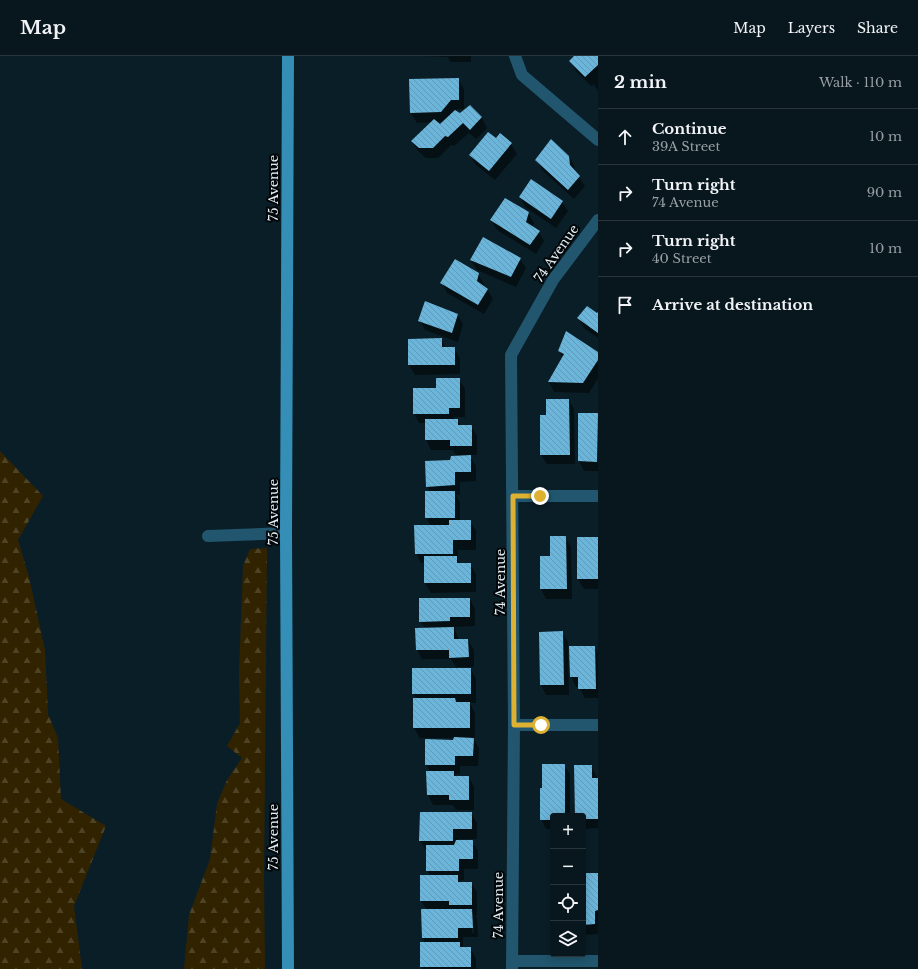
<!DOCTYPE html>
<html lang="en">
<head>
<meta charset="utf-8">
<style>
  body { margin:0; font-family:"Libre Baskerville",serif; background:#111f26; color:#f1f3f6 }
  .controls { position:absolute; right:12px; bottom:12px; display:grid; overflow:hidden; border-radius:4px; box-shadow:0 2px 10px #0003 }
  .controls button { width:36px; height:36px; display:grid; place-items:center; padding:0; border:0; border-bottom:1px solid #29353b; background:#08161d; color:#f1f3f6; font:20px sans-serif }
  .stop { position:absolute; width:12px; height:12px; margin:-9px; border:3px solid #dfb133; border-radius:50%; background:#fff }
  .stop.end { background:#dfb133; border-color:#fff; box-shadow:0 1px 4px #0008 }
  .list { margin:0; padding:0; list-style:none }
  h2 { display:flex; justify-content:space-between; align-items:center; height:52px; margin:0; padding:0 16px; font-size:17px }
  h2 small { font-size:13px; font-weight:400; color:#989fa4 }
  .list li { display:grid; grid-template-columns:26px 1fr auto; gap:12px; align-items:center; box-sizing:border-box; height:56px; padding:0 16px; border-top:1px solid #29353b }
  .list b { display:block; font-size:15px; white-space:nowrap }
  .list p { margin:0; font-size:13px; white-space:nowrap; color:#989fa4 }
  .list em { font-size:13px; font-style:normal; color:#989fa4 }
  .icon { flex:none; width:22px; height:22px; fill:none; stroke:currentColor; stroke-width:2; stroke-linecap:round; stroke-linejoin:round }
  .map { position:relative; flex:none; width:598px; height:913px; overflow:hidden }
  header { display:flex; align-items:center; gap:24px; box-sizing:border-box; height:56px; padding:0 20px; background:#08161d; border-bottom:1px solid #29353b }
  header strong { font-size:19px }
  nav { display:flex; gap:22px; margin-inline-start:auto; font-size:14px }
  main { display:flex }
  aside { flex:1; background:#08161d }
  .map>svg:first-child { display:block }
  .forest { fill:url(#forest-firs) }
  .shadow { fill:#0007; fill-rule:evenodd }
  .building { fill:url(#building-back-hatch) }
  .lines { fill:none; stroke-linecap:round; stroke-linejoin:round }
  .minor { stroke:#21566e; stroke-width:12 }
  .major { stroke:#348eb6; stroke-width:12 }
  .route { stroke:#dfb133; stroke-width:5 }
  .labels { text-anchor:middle; stroke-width:4; stroke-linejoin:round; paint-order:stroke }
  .street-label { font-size:13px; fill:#e3eff5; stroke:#02070a }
</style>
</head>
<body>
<header>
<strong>Map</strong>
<nav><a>Map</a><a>Layers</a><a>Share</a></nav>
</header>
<main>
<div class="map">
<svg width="598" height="913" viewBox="0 0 598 913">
  <defs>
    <pattern id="forest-firs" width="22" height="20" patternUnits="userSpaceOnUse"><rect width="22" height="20" fill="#312300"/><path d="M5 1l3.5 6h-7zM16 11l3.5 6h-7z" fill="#4f4326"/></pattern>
    <pattern id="building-back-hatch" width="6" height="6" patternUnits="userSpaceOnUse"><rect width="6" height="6" fill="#6bb5da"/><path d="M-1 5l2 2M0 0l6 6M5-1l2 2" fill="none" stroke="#619ab6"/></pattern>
  </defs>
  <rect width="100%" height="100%" fill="#0a1e27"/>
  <path class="forest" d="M 0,395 L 43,440 L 18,484 L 29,521 L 45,594 L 48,658 L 58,682 L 61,743 L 106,770 L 74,850 L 82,913 L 0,913 Z
    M 267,492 L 264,818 L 265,913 L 184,913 L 189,859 L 210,803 L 217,748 L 227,724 L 242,702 L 227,690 L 240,667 L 239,618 L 243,510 L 250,493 Z"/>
  <path class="shadow" d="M 424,0 L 471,0 L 471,6 L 451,6 L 448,1 Z
    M 576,0 L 598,0 L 598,35 L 594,28 L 591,30 L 576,15 L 571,5 Z
    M 458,23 L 464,33 L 464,53 L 457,53 L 456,55 L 460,58 L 470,50 L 482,62 L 487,72 L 476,83 L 469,77 L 454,90 L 451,89 L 438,102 L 426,102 L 418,95 L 412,85 L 432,66 L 417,67 L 411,57 L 410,24 ZM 436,66 L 444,66 L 440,69 Z
    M 496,83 L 511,88 L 517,98 L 495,124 L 476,109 L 470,100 Z
    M 569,100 L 574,110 L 575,116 L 585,130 L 574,143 L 542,114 L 537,104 Z
    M 520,141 L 562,146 L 568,155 L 556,172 L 525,151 Z
    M 528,157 L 534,167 L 532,171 L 539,176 L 544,185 L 536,198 L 497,174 L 491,164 Z
    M 520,203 L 526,212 L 516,231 L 477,214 L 471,204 Z
    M 478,218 L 484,228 L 484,231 L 487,233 L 493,243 L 484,258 L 447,237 L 442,227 Z
    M 598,257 L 598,282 L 584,272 L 579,263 L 597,259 Z
    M 457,258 L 463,268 L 458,286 L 425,274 L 420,265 Z
    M 441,283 L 446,292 L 454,292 L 460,302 L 460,318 L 415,319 L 409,309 L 409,284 Z
    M 559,295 L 598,297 L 598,322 L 589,337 L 554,336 L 549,326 L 563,302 Z
    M 459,323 L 465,333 L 465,361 L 454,361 L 454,364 L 457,364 L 461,370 L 471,370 L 477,380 L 477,399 L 469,399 L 476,410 L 476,425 L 460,426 L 460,439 L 456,439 L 460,446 L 460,465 L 470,465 L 476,475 L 476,494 L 458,494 L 458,504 L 461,508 L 470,508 L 476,518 L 476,536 L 431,537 L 425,527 L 425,507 L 421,507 L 416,497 L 431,470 L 426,461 L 430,436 L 427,430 L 450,405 L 457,401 L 453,394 L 431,394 L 426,384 L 426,367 L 419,367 L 414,358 L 437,333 Z
    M 569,344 L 574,353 L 575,408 L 547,408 L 541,399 L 547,360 Z
    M 579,358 L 598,358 L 598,415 L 584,415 L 579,405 Z
    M 565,481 L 571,491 L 572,543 L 546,543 L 541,533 L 541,501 L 551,501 Z
    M 578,482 L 598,482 L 598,533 L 584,533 L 578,523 Z
    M 470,543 L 475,553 L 475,570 L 455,571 L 455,574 L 459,584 L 468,584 L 474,594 L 474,611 L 456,611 L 451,603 L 422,603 L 417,594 L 425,572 L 420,565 Z
    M 562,576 L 568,586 L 569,639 L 546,639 L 541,629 Z
    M 570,591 L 595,591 L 598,597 L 598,642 L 585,642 L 579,631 L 576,631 L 571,621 Z
    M 471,613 L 476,623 L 476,647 L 470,647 L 475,657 L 475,682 L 473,682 L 479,692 L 478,710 L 460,710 L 460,718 L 455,718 L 456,721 L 469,721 L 474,731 L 474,754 L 456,754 L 453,749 L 433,749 L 428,739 L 427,716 L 430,716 L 426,708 L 454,685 L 455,682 L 420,682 L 414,672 L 414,643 L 417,643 L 413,638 Z
    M 564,709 L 570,718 L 570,760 L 553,760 L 553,773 L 546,773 L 541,763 Z
    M 591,710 L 598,723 L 598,772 L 583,773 L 583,760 L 576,760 Z
    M 471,757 L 477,767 L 477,783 L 458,783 L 458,785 L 472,785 L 478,795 L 478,813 L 464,813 L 464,824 L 460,824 L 461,827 L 471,827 L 477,836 L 477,859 L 475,859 L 477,863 L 478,881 L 463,881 L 463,892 L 470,892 L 476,902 L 476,913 L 423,913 L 421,911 L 425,887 L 423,882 L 422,854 L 427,854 L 421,845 L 431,820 L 427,815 L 426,794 L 420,785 ZM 471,862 L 473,862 L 474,877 L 472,877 Z
    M 583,818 L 598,818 L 598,878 L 583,879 Z"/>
  <path class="building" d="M 574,0 L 598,0 L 598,9 L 585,21 L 569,5 Z
    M 459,22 L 459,44 L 451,44 L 441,56 L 410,57 L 409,23 Z
    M 470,49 L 482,61 L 470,74 L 463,67 L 448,81 L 445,80 L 433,92 L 419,92 L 411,85 L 434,63 L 440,68 L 455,54 L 460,57 Z
    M 488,76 L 496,82 L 500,77 L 512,87 L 489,115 L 469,99 Z
    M 551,83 L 569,100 L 570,109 L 580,120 L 568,134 L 535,104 Z
    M 531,123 L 563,145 L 551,163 L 519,141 Z
    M 505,142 L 529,156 L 526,166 L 540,175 L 530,189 L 490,164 Z
    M 483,181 L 521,202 L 511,221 L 470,204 Z
    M 455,203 L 479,217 L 477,225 L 488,233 L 478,249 L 440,227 Z
    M 425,245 L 458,258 L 452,277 L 418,265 Z
    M 587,250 L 597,257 L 598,256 L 598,277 L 577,262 Z
    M 566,275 L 598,296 L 598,304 L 583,327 L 548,326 L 564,298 L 558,295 Z
    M 442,282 L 442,291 L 455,291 L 455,309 L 408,309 L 408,283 Z
    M 436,322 L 460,322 L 460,352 L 449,352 L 449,358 L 413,358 L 413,332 L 436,332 Z
    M 546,343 L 569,343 L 570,399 L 540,399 L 540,359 L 546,359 Z
    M 578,357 L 598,357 L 597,406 L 578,405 Z
    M 425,363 L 458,363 L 458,369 L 472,369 L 472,390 L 450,390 L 450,384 L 425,384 Z
    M 471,399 L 471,416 L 455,416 L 455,429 L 426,431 L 425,405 L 450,404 L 451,400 Z
    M 425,435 L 455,435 L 455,462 L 425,462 Z
    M 449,464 L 471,464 L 471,484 L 453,484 L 453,498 L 415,498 L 414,469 L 449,469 Z
    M 550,480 L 566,480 L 567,533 L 540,533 L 540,500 L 550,500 Z
    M 577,481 L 598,481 L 598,523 L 577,523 Z
    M 424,500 L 457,500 L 457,507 L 471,507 L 471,527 L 424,527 Z
    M 419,542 L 470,542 L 470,561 L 450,561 L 450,565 L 419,566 Z
    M 454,571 L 454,583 L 468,583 L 469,601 L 449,602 L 449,594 L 416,594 L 415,572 Z
    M 563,575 L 564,629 L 540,629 L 539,576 Z
    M 569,590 L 595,590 L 596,633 L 578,633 L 578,621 L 570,621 Z
    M 412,612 L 471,612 L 471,638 L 412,638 Z
    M 413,642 L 455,642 L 456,646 L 470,646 L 470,672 L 413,672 Z
    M 454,681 L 474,682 L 473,700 L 455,700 L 455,709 L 425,709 L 425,683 L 453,684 Z
    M 542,708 L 565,708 L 565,760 L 553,760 L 553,764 L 540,764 L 540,732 L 542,732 Z
    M 574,709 L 592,709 L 592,722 L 598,722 L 598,763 L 583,763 L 583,760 L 575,760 Z
    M 426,715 L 454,715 L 454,720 L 469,720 L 469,744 L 449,744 L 449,739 L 427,739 Z
    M 420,756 L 472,756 L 472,773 L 453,773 L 453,785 L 419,785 Z
    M 456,784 L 473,784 L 473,803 L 459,803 L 459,815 L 426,815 L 426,789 L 454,789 Z
    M 583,817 L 598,817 L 598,854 L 595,855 L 595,868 L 583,869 Z
    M 420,819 L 458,819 L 458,826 L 472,826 L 472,849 L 449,849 L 449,845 L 420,845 Z
    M 421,853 L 472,853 L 473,872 L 458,872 L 458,882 L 422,882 Z
    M 420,886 L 460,886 L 460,891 L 471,891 L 471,911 L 420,911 Z"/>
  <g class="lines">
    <path class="minor" d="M 515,0 L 522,19 L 598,84
      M 513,440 L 598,440
      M 208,480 L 286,477
      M 514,669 L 598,669
      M 512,905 L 598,905
      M 512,913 L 514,669 L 511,299 L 553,224 L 598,164"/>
    <path class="major" d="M 288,0 L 286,477 L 288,913"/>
  </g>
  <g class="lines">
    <path class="route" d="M 540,440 L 513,440 L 514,669 L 541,669"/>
  </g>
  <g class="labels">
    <g class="street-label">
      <text transform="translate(273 132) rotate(-90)" y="5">75 Avenue</text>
      <text transform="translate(556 197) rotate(-55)" y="5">74 Avenue</text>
      <text transform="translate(273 456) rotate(-90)" y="5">75 Avenue</text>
      <text transform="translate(500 526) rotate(-90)" y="5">74 Avenue</text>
      <text transform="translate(273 781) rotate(-90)" y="5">75 Avenue</text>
      <text transform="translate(498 849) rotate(-90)" y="5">74 Avenue</text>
    </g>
  </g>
</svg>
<div class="controls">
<button>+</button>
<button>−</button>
<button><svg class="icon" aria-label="locate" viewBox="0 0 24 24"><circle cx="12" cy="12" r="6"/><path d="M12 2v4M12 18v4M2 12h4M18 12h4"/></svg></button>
<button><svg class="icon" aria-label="layers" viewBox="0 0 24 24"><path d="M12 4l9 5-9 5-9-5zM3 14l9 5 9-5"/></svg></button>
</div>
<div class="stop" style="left:541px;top:669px"></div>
<div class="stop end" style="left:540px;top:440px"></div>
</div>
<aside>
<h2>2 min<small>Walk · 110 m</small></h2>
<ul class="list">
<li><svg class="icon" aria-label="ahead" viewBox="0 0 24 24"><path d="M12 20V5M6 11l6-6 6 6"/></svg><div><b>Continue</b><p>39A Street</p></div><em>10 m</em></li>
<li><svg class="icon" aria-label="right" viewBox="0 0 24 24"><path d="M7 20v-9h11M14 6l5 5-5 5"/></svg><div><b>Turn right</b><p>74 Avenue</p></div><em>90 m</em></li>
<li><svg class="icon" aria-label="right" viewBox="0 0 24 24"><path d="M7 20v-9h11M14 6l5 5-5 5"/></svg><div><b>Turn right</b><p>40 Street</p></div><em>10 m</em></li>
<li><svg class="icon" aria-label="arrive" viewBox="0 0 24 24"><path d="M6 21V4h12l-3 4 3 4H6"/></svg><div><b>Arrive at destination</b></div></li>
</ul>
</aside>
</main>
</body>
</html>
